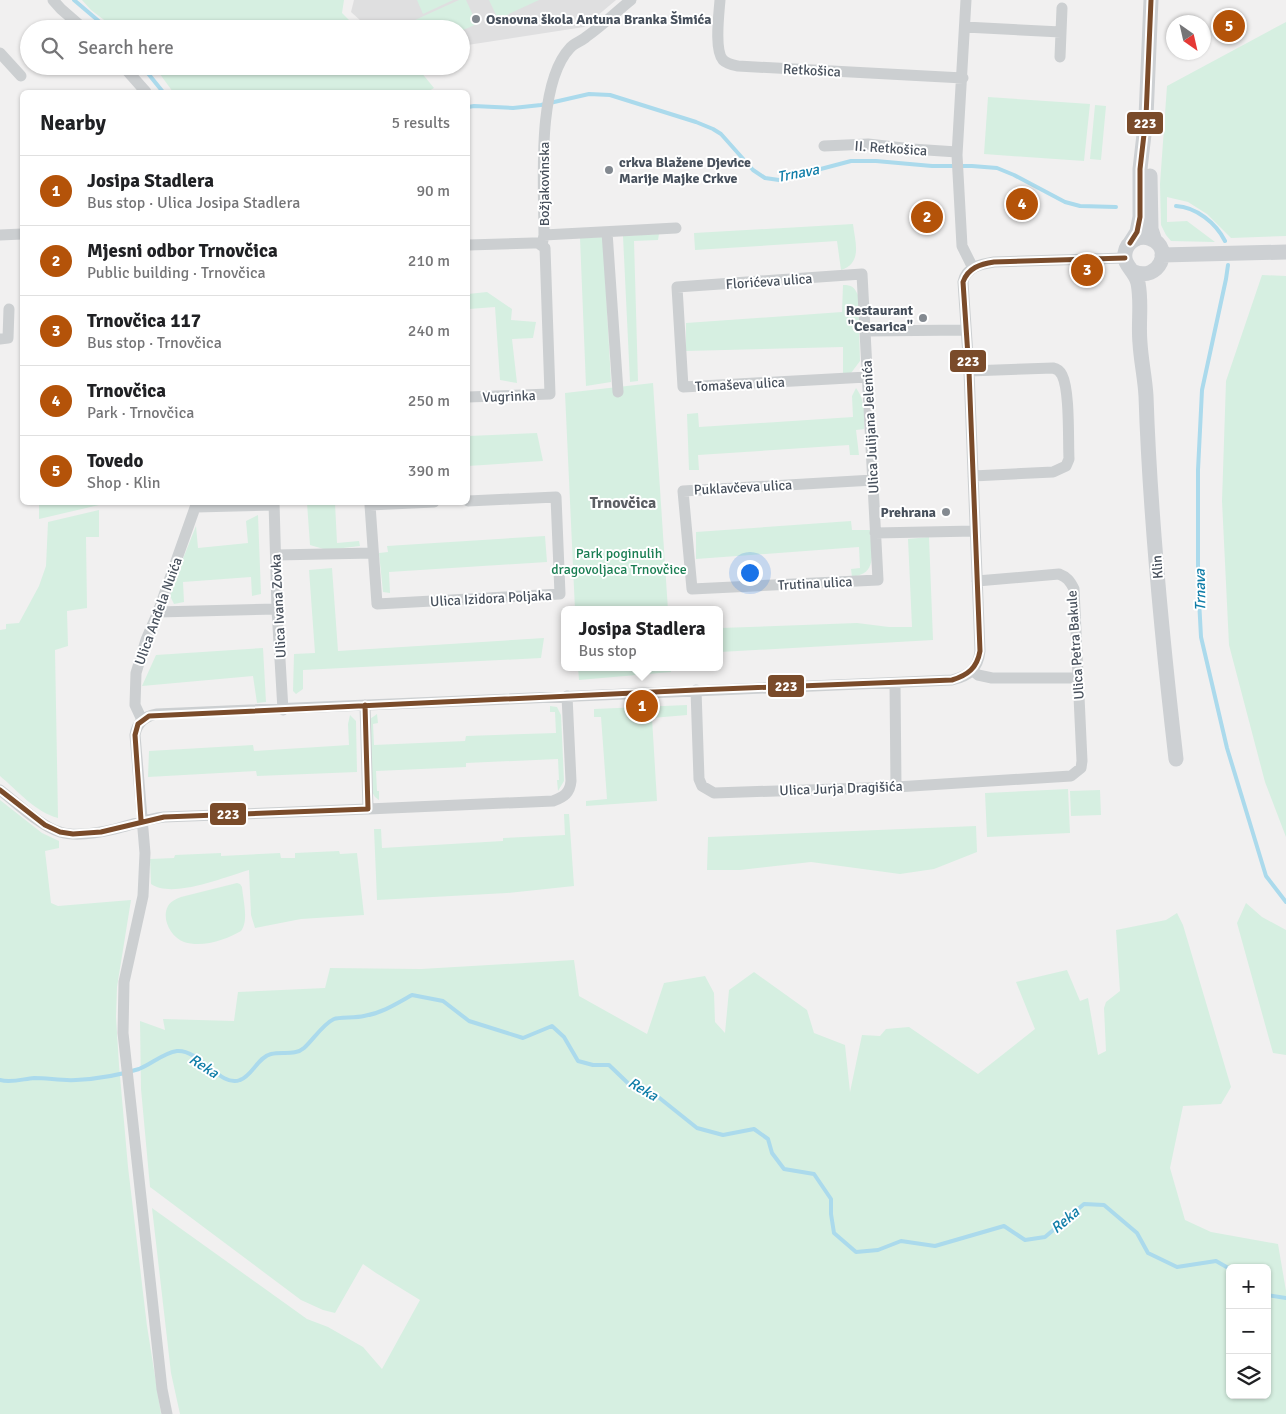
<!DOCTYPE html>
<html lang="en">
<head>
<meta charset="utf-8">
<style>
  body { margin:0; font-family:Signika,sans-serif; background:#f6f6f6; color:#202124 }
  .controls { position:absolute; right:15px; bottom:15px; display:grid; overflow:hidden; border-radius:8px; box-shadow:0 1px 4px #0004 }
  .controls button { width:45px; height:45px; display:grid; place-items:center; padding:0; border:0; border-bottom:1px solid #e0e0e0; background:#fff; color:#202124; font:25px sans-serif }
  .compass { position:absolute; left:1166px; top:15px; width:45px; height:45px; border-radius:50%; background:#fff; box-shadow:0 1px 4px #0004; rotate:146deg }
  .you { position:absolute; left:749px; top:572px; width:18px; height:18px; margin:-12px; border:4px solid #fff; border-radius:50%; background:#1a73e8; box-shadow:0 0 0 8px #1a73e833 }
  .badge { display:grid; place-items:center; width:32px; height:32px; border-radius:50%; background:#b45309; color:#fff; font-size:16px; font-weight:700 }
  .pin { position:absolute; translate:-50% -50%; border:2px solid #fff; box-shadow:0 1px 5px #0006 }
  .popup { position:absolute; left:561px; top:606px; width:162px; height:65px; box-sizing:border-box; display:grid; place-content:center; border-radius:8px; background:#fff; filter:drop-shadow(0 1px 4px #0005); font-size:16px; white-space:nowrap; color:#757577 }
  .popup b { font-size:19px; color:#202124 }
  .popup::after { content:''; position:absolute; left:50%; top:100%; margin-left:-10px; border:10px solid transparent; border-top-color:#fff }
  .list { margin:0; padding:0; list-style:none }
  h2 { display:flex; justify-content:space-between; align-items:center; height:65px; margin:0; padding:0 20px; font-size:21px }
  h2 small { font-size:16px; font-weight:400; color:#757577 }
  .list li { display:grid; grid-template-columns:32px 1fr auto; gap:15px; align-items:center; box-sizing:border-box; height:70px; padding:0 20px; border-top:1px solid #e0e0e0 }
  .list b { display:block; font-size:19px; white-space:nowrap }
  .list p { margin:0; font-size:16px; white-space:nowrap; color:#757577 }
  .list em { font-size:16px; font-style:normal; color:#757577 }
  .icon { flex:none; width:28px; height:28px; fill:none; stroke:currentColor; stroke-width:2; stroke-linecap:round; stroke-linejoin:round }
  .map { position:relative; flex:none; width:1286px; height:1414px; overflow:hidden }
  .search { position:absolute; background:#fff; box-shadow:0 1px 4px #0004; left:20px; top:20px; width:450px; height:55px; display:flex; align-items:center; gap:12px; box-sizing:border-box; padding:0 18px; border-radius:28px; color:#757577; font-size:19px }
  .panel { position:absolute; background:#fff; box-shadow:0 1px 4px #0004; left:20px; top:90px; width:450px; height:415px; border-radius:8px }
  .map>svg:first-child { display:block }
  .education { fill:#dfdfe0 }
  .green { fill:#d6efe1; fill-rule:evenodd }
  .lines { fill:none; stroke-linecap:round; stroke-linejoin:round }
  .stream { stroke:#abdaec; stroke-width:4 }
  .street { stroke:#cccfd1; stroke-width:11 }
  .secondary { stroke:#cdd0d3; stroke-width:15 }
  .bus-1-casing { stroke:#fff; stroke-width:9 }
  .bus-1 { stroke:#7a4b2a; stroke-width:5 }
  .poi-dot { fill:#838990; stroke:#fff; stroke-width:2 }
  .labels { text-anchor:middle; stroke-width:4; stroke-linejoin:round; paint-order:stroke }
  .poi-label { font-size:14px; font-weight:bold; fill:#48515d; stroke:#fff; text-anchor:start }
  .street-label { font-size:14px; fill:#48515d; stroke:#fff }
  .park-label { font-size:14px; fill:#197d52; stroke:#fff }
  .water-label { font-size:15px; font-style:italic; fill:#0f7da8; stroke:#fff }
  .quarter-label { font-size:16px; font-weight:bold; fill:#5c5f64; stroke:#fff }
  .line-badge { stroke:#fff; stroke-width:2 }
  .badge-label { font-size:14px; text-anchor:middle; font-weight:bold; fill:#fff }
</style>
</head>
<body>
<div class="map">
<svg width="1286" height="1414" viewBox="0 0 1286 1414">
  <rect width="100%" height="100%" fill="#f1f0f0"/>
  <path class="education" d="M 354,0 L 616,0 L 584,27 L 461,46 L 461,29 L 370,29 L 351,12 Z"/>
  <path class="green" d="M 82,0 L 344,0 L 342,13 L 358,29 L 116,29 L 91,10 Z
    M 417,0 L 453,0 L 423,14 Z
    M 459,0 L 466,0 L 477,24 L 461,31 L 461,29 L 419,29 L 415,20 Z
    M 489,0 L 539,0 L 498,19 Z
    M 1286,22 L 1286,236 L 1231,238 L 1207,214 L 1188,202 L 1167,197 L 1167,222 L 1187,221 L 1215,242 L 1171,241 L 1166,235 L 1161,225 L 1160,184 L 1167,86 Z
    M 154,66 L 416,66 L 434,88 L 427,92 L 173,92 Z
    M 988,97 L 1090,104 L 1084,161 L 984,154 Z
    M 1095,105 L 1106,106 L 1101,160 L 1090,159 Z
    M 853,224 C 855,242 863,263 841,270 L 837,241 L 695,250 L 694,233 Z
    M 659,234 L 658,240 L 634,241 L 638,381 L 630,382 L 623,236 Z
    M 603,237 L 611,382 L 586,386 L 580,238 Z
    M 1262,275 L 1286,276 L 1286,837 L 1265,782 L 1229,645 L 1222,501 L 1226,381 Z
    M 843,285 C 852,285 854,287 858,295 L 860,361 L 851,373 L 843,374 L 843,347 L 686,351 L 686,323 L 842,312 Z
    M 487,292 L 512,309 L 511,320 L 536,322 L 533,338 L 512,339 L 517,383 L 500,380 L 495,307 L 469,309 L 468,294 Z
    M 653,383 L 668,610 L 575,610 L 565,393 Z
    M 856,388 C 865,400 865,415 864,429 L 856,430 L 859,455 L 850,455 L 849,445 L 698,455 L 699,470 L 689,470 L 687,414 L 698,413 L 699,427 L 853,417 L 852,396 Z
    M 537,433 L 543,461 L 468,466 L 468,436 Z
    M 99,502 L 99,505 L 39,519 L 39,503 Z
    M 307,503 L 335,503 L 337,543 L 359,541 L 360,546 L 327,550 L 310,545 Z
    M 99,510 L 99,537 L 86,537 L 87,608 L 67,611 L 68,646 L 55,650 L 58,818 C 35,812 18,791 0,776 L 0,630 L 6,629 L 6,624 L 19,623 L 39,586 L 46,566 L 48,522 Z
    M 258,515 L 261,594 L 252,596 L 251,577 L 183,582 L 184,602 L 174,604 L 170,596 L 176,576 L 196,526 L 198,548 L 248,543 L 246,521 Z
    M 851,521 L 852,530 L 870,530 C 870,542 877,565 864,573 C 861,575 856,576 852,577 L 851,569 L 860,568 L 859,547 L 696,559 L 696,532 Z
    M 545,536 L 547,562 L 389,572 L 390,593 L 383,592 L 379,553 L 388,552 L 387,546 Z
    M 929,537 L 933,640 L 720,652 L 720,628 L 857,623 L 889,627 L 912,627 L 908,539 Z
    M 332,568 L 338,651 L 544,638 L 541,658 L 303,670 L 303,689 L 296,694 L 293,691 L 294,654 L 315,653 L 309,570 Z
    M 263,648 L 266,702 L 257,703 L 253,676 L 142,686 L 156,655 Z
    M 578,667 L 671,667 L 671,672 L 579,680 Z
    M 687,705 L 687,715 L 652,718 L 657,801 L 586,806 L 586,801 L 607,799 L 601,717 L 594,717 L 594,709 Z
    M 550,706 L 557,707 L 561,715 L 564,781 L 558,791 L 557,780 L 559,780 L 558,759 L 466,763 L 466,767 L 376,771 L 377,791 L 379,791 L 379,800 L 375,797 L 372,792 L 370,719 L 377,714 L 378,723 L 373,724 L 374,745 L 465,741 L 466,736 L 556,733 L 555,712 L 550,712 Z
    M 350,715 L 356,721 L 357,772 L 257,776 L 256,771 L 148,777 L 149,751 L 253,745 L 254,751 L 349,745 L 348,724 Z
    M 1068,789 L 1070,833 L 987,837 L 985,793 Z
    M 1100,790 L 1101,815 L 1071,816 L 1070,791 Z
    M 0,800 L 42,833 L 59,841 L 59,848 L 45,851 L 51,903 L 58,906 L 131,900 L 117,987 L 116,1017 L 119,1065 L 128,1167 L 147,1326 L 161,1414 L 0,1414 Z
    M 564,814 L 569,814 L 574,886 L 507,893 L 377,900 L 374,829 L 381,829 L 382,848 L 503,841 L 503,838 L 565,835 Z
    M 976,826 L 977,852 L 934,869 L 900,874 L 811,862 L 740,870 L 707,870 L 708,837 Z
    M 339,851 L 340,854 L 357,853 L 364,915 L 301,919 L 255,928 L 251,915 L 249,870 C 225,877 172,899 151,884 L 150,859 L 174,858 L 175,855 L 221,853 L 221,856 L 280,853 L 281,858 L 295,858 L 295,853 Z
    M 237,883 L 240,884 L 242,887 C 243,899 249,921 241,931 C 225,940 203,948 184,942 C 171,937 161,919 168,906 C 171,901 176,899 181,897 Z
    M 1246,903 L 1262,917 L 1286,930 L 1286,1055 L 1273,1053 L 1237,923 Z
    M 1177,913 L 1183,925 L 1231,1087 L 1221,1104 L 1183,1106 L 1170,1168 L 1185,1220 L 1211,1232 L 1278,1244 L 1286,1291 L 1286,1414 L 180,1414 L 171,1373 L 152,1208 L 307,1319 L 328,1327 L 363,1347 L 382,1369 L 420,1300 L 376,1273 L 363,1264 L 335,1313 L 323,1310 L 301,1300 L 150,1187 L 141,1089 L 140,1021 L 165,1030 L 163,1019 L 234,1021 L 238,992 L 325,988 L 330,968 L 421,969 L 574,960 L 579,996 L 647,1034 L 664,983 L 705,976 L 714,993 L 715,1022 L 725,1033 L 729,990 L 754,972 L 807,1010 L 814,1033 L 845,1045 L 850,1092 L 862,1035 L 880,1036 L 886,1029 L 909,1027 L 978,1074 L 1035,1029 L 1016,982 L 1067,970 L 1080,1001 L 1088,998 L 1098,1055 L 1106,1051 L 1104,1008 L 1106,1002 L 1120,991 L 1116,930 L 1166,920 ZM 1230,1268 L 1267,1268 L 1267,1395 L 1230,1395 Z"/>
  <g class="lines">
    <path class="stream" d="M 74,0 L 108,29
      M 142,66 L 163,92
      M 468,107 L 474,106 L 513,108 L 541,105 L 589,94 L 610,95 L 696,122 L 713,129 L 721,134 L 753,170 L 765,178 L 779,180 L 851,161 L 876,161 L 932,166 L 972,166 L 997,168 L 1014,175 L 1065,202 L 1080,206 L 1116,207
      M 1176,206 C 1196,207 1216,223 1225,241
      M 1228,265 L 1226,279 L 1202,390 L 1198,470 L 1198,581 L 1201,637 L 1227,748 L 1266,876 L 1286,902
      M 0,1080 C 11,1083 23,1079 34,1078 C 48,1078 62,1081 76,1080 C 96,1079 120,1075 139,1069 C 152,1064 163,1053 177,1051 C 200,1049 220,1088 240,1080 C 252,1076 258,1057 271,1054 C 282,1051 295,1056 304,1048 C 313,1040 323,1024 334,1019 C 339,1017 356,1018 364,1016 C 382,1013 396,1004 412,995 L 443,1001 L 469,1021 L 523,1038 L 552,1026 L 564,1037 L 578,1061 L 593,1065 L 609,1065 L 632,1087 L 657,1096 L 697,1128 L 723,1135 L 754,1129 L 768,1139 L 772,1153 L 784,1169 L 814,1174 L 831,1199 L 831,1214 L 834,1233 L 856,1252 L 878,1250 L 901,1241 L 935,1246 L 1004,1226 L 1025,1240 L 1045,1237 L 1084,1204 L 1104,1205 L 1137,1233 L 1148,1253 L 1177,1267 L 1216,1261 L 1230,1269
      M 1267,1295 L 1286,1298"/>
    <path class="street" d="M 53,0 L 61,9 L 84,29
      M 720,0 C 719,14 714,50 723,60 C 727,64 733,65 738,66 L 963,78
      M 966,0 L 957,155 L 962,246 L 973,268
      M 965,27 L 1061,32
      M 0,53 L 21,76
      M 1060,57 L 1062,8
      M 123,66 L 146,92
      M 824,146 L 868,144 L 912,149 L 957,152
      M 607,232 L 618,392
      M 0,235 L 22,234
      M 544,235 L 676,228
      M 468,245 L 533,243 L 538,243 L 545,248 L 550,394 L 468,397
      M 542,245 L 544,235 C 544,186 536,84 570,48 C 574,43 582,41 586,37 C 602,26 616,12 631,0
      M 865,331 L 966,330
      M 0,339 L 8,338 L 9,309
      M 969,371 L 1053,368 C 1058,369 1060,371 1062,375 C 1070,391 1068,439 1069,459 L 1066,466 L 1053,472 L 973,476
      M 867,377 L 683,387 L 677,287 L 862,274 L 878,580 L 692,589 L 683,491 L 873,480
      M 274,502 L 277,609 L 283,710
      M 434,502 L 370,505 L 377,604 L 560,594 L 556,497 L 468,501
      M 196,507 L 274,505
      M 875,533 L 975,531
      M 276,555 L 373,553
      M 158,612 L 277,609
      M 973,671 L 978,675 L 992,678 L 1078,678
      M 895,683 L 896,787
      M 696,690 L 699,779 L 702,786 L 714,793 L 896,787 L 1071,776 L 1081,768 L 1082,761 L 1074,589 C 1070,581 1067,577 1059,574 L 977,581
      M 142,720 L 135,705 L 136,673 L 146,640 L 158,612 L 197,502
      M 0,790 C 17,803 40,826 60,832 C 76,837 98,833 115,829 C 131,825 146,819 164,817 L 368,809 L 365,705
      M 368,809 L 553,801 C 564,797 570,793 571,781 L 567,696
      M 167,1414 L 162,1389 L 123,1033 L 124,982 L 143,896 L 145,853 L 135,735 C 137,723 144,716 157,714 L 952,680 C 969,676 978,669 980,651 L 969,371 L 963,282 C 966,267 981,264 994,262 L 1125,258"/>
    <path class="secondary" d="M 1150,176 L 1151,229 L 1155,241
      M 1130,243 L 1137,232 L 1140,217 L 1140,169 L 1146,117 L 1151,0
      M 1162,255 L 1286,252
      M 1134,272 C 1159,282 1174,248 1151,239 C 1140,234 1127,241 1125,253 C 1123,266 1135,270 1138,283 C 1142,303 1138,323 1140,343 C 1141,361 1145,378 1146,396 C 1150,517 1162,638 1176,759"/>
    <defs>
      <path id="bus-1" d="M 1130,243 L 1137,232 L 1140,217 L 1140,169 L 1146,117 L 1151,0
        M 0,790 L 45,825 L 60,832 L 73,834 L 101,832 L 164,817 L 368,809 L 365,705
        M 141,820 L 135,735 L 138,724 L 149,716 L 696,690 L 952,680 C 968,675 977,668 980,651 L 969,371 L 963,282 C 968,268 980,264 994,262 L 1125,258"/>
    </defs>
    <use href="#bus-1" class="bus-1-casing"/>
    <use href="#bus-1" class="bus-1"/>
  </g>
  <g class="poi-dot">
    <circle cx="476" cy="19" r="5"/>
    <circle cx="609" cy="170" r="5"/>
    <circle cx="923" cy="318" r="5"/>
    <circle cx="946" cy="512" r="5"/>
  </g>
  <g class="labels">
    <g class="poi-label">
      <text x="486" y="24">Osnovna škola Antuna Branka Šimića</text>
      <text x="619" y="167">crkva Blažene Djevice<tspan x="619" dy="16">Marije Majke Crkve</tspan></text>
      <text x="913" y="315" text-anchor="end">Restaurant<tspan x="913" dy="16">"Cesarica"</tspan></text>
      <text x="936" y="517" text-anchor="end">Prehrana</text>
    </g>
    <g class="street-label">
      <text transform="translate(812 70) rotate(3)" y="5">Retkošica</text>
      <text transform="translate(891 148) rotate(4)" y="5">II. Retkošica</text>
      <text transform="translate(544 184) rotate(-90)" y="5">Božjakovinska</text>
      <text transform="translate(769 281) rotate(-4)" y="5">Florićeva ulica</text>
      <text transform="translate(740 384) rotate(-3)" y="5">Tomaševa ulica</text>
      <text transform="translate(509 396) rotate(-2)" y="5">Vugrinka</text>
      <text transform="translate(870 427) rotate(-93)" y="5">Ulica Julijana Jelenića</text>
      <text transform="translate(743 487) rotate(-3)" y="5">Puklavčeva ulica</text>
      <text transform="translate(1157 567) rotate(-94)" y="5">Klin</text>
      <text transform="translate(815 583) rotate(-3)" y="5">Trutina ulica</text>
      <text transform="translate(491 598) rotate(-3)" y="5">Ulica Izidora Poljaka</text>
      <text transform="translate(278 606) rotate(-93)" y="5">Ulica Ivana Zovka</text>
      <text transform="translate(158 611) rotate(-70)" y="5">Ulica Anđela Nuića</text>
      <text transform="translate(1075 645) rotate(-94)" y="5">Ulica Petra Bakule</text>
      <text transform="translate(841 788) rotate(-2)" y="5">Ulica Jurja Dragišića</text>
    </g>
    <g class="park-label">
      <text x="619" y="558">Park poginulih<tspan x="619" dy="16">dragovoljaca Trnovčice</tspan></text>
    </g>
    <g class="water-label">
      <text transform="translate(798 173) rotate(-11)" y="5">Trnava</text>
      <text transform="translate(1200 590) rotate(-91)" y="5">Trnava</text>
      <text transform="translate(204 1066) rotate(33)" y="5">Reka</text>
      <text transform="translate(643 1089) rotate(30)" y="5">Reka</text>
      <text transform="translate(1065 1220) rotate(-40)" y="5">Reka</text>
    </g>
    <g class="quarter-label">
      <text x="623" y="508">Trnovčica</text>
    </g>
  </g>
  <g class="line-badge">
    <rect x="1126" y="111" width="38" height="24" rx="5" fill="#7a4b2a"/>
    <rect x="949" y="349" width="38" height="24" rx="5" fill="#7a4b2a"/>
    <rect x="767" y="674" width="38" height="24" rx="5" fill="#7a4b2a"/>
    <rect x="209" y="802" width="38" height="24" rx="5" fill="#7a4b2a"/>
  </g>
  <g class="badge-label">
    <text x="1145" y="128">223</text>
    <text x="968" y="366">223</text>
    <text x="786" y="691">223</text>
    <text x="228" y="819">223</text>
  </g>
</svg>
<div class="controls">
<button>+</button>
<button>−</button>
<button><svg class="icon" aria-label="layers" viewBox="0 0 24 24"><path d="M12 4l9 5-9 5-9-5zM3 14l9 5 9-5"/></svg></button>
</div>
<svg class="compass" viewBox="-18 -18 36 36"><path d="M0-13l5 13h-10z" fill="#e53935"/><path d="M0 13l5-13h-10z" fill="#757577"/></svg>
<div class="you"></div>
<div class="pin badge" style="left:642px;top:706px">1</div>
<div class="popup"><b>Josipa Stadlera</b>Bus stop</div>
<div class="pin badge" style="left:927px;top:217px">2</div>
<div class="pin badge" style="left:1087px;top:270px">3</div>
<div class="pin badge" style="left:1022px;top:204px">4</div>
<div class="pin badge" style="left:1229px;top:26px">5</div>
<div class="search"><svg class="icon" aria-label="search" viewBox="0 0 24 24"><circle cx="10" cy="10" r="6"/><path d="M15 15l6 6"/></svg>Search here</div>
<section class="panel">
<h2>Nearby<small>5 results</small></h2>
<ul class="list">
<li><span class="badge">1</span><div><b>Josipa Stadlera</b><p>Bus stop · Ulica Josipa Stadlera</p></div><em>90 m</em></li>
<li><span class="badge">2</span><div><b>Mjesni odbor Trnovčica</b><p>Public building · Trnovčica</p></div><em>210 m</em></li>
<li><span class="badge">3</span><div><b>Trnovčica 117</b><p>Bus stop · Trnovčica</p></div><em>240 m</em></li>
<li><span class="badge">4</span><div><b>Trnovčica</b><p>Park · Trnovčica</p></div><em>250 m</em></li>
<li><span class="badge">5</span><div><b>Tovedo</b><p>Shop · Klin</p></div><em>390 m</em></li>
</ul>
</section>
</div>
</body>
</html>
